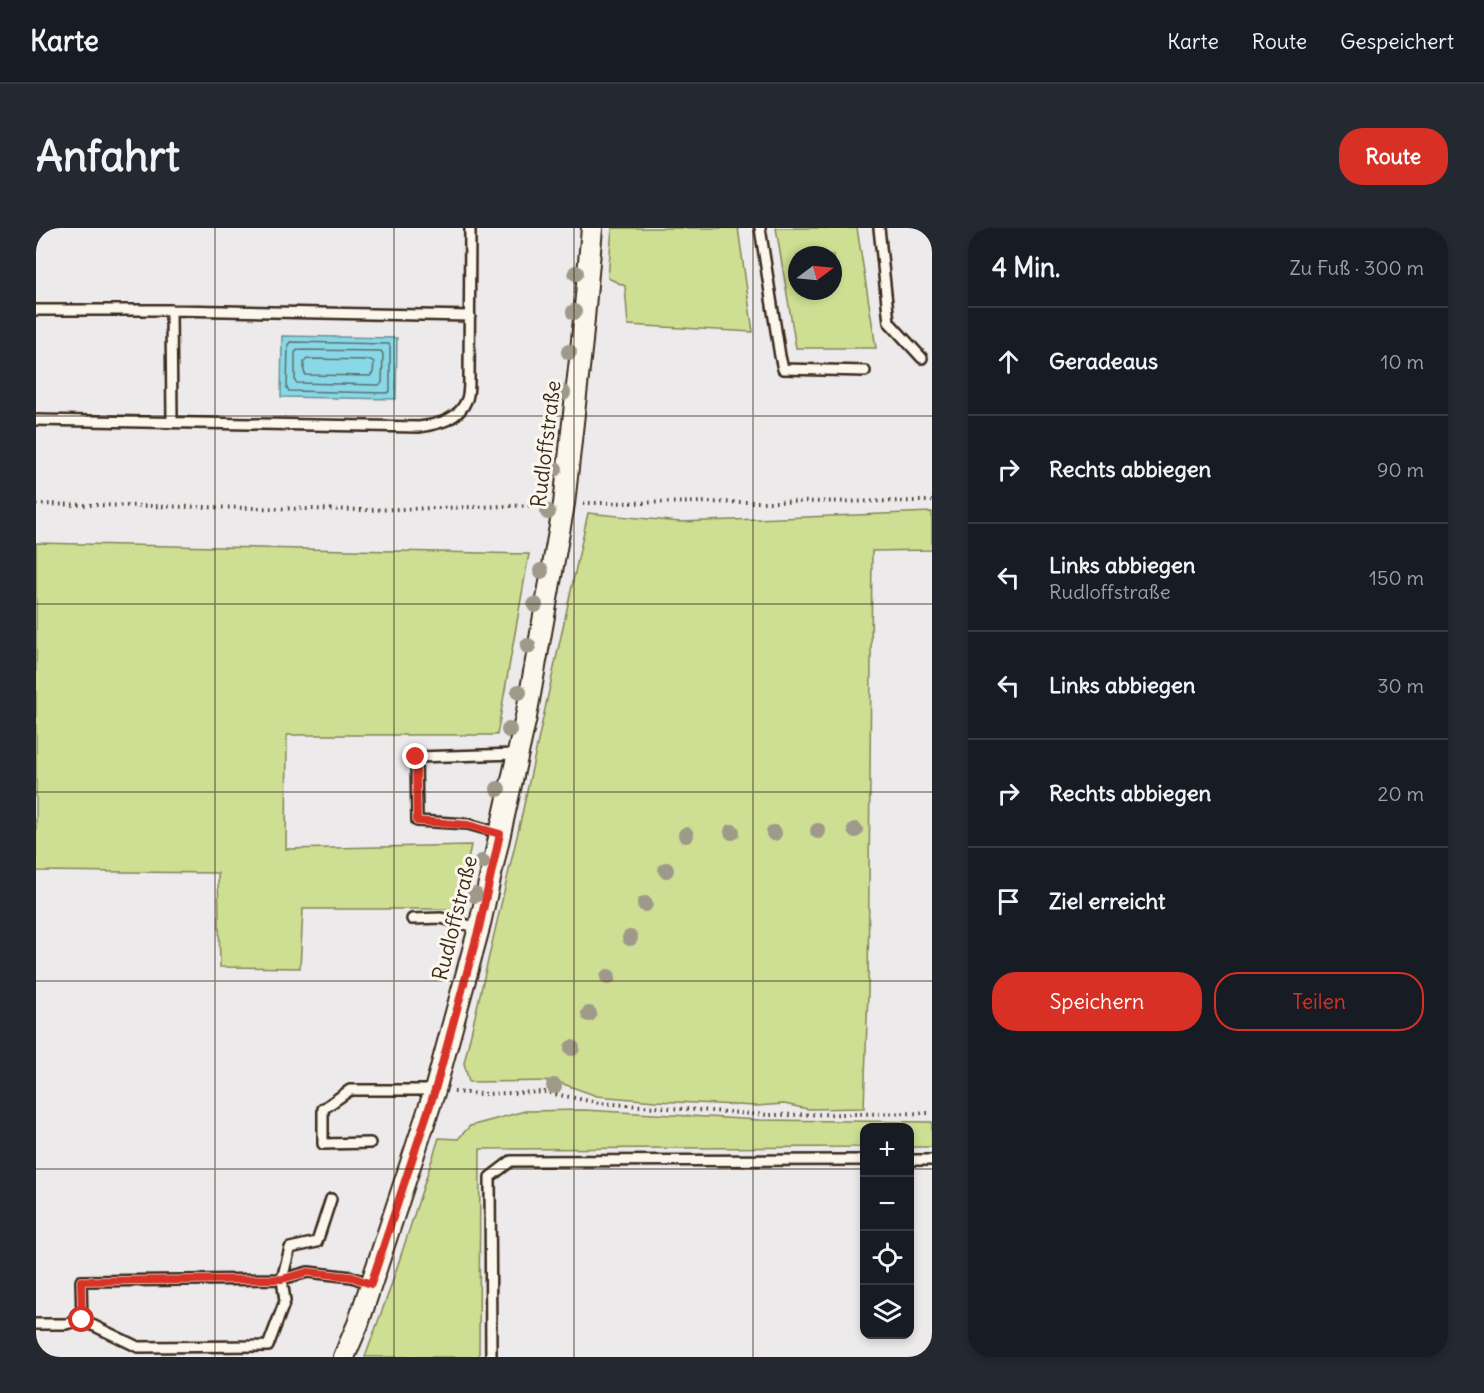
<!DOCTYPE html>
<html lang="de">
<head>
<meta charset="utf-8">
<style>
  body { margin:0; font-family:Delius,sans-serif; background:#242831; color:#f1f3f6 }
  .controls { position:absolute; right:18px; bottom:18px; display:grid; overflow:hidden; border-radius:12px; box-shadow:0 3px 9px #0003 }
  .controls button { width:54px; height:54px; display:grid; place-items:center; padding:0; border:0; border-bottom:2px solid #363941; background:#171b24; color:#f1f3f6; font:30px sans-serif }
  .compass { position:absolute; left:752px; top:18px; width:54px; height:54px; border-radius:50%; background:#171b24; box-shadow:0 3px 9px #0003; rotate:74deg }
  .stop { position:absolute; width:18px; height:18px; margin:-14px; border:4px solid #d93025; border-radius:50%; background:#fff }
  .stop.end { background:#d93025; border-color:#fff; box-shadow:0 2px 6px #0008 }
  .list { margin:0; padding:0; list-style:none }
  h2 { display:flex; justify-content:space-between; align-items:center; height:78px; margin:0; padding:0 24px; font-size:26px }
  h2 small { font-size:20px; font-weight:400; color:#9ea1a6 }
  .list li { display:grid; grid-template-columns:39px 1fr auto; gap:18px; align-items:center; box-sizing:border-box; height:108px; padding:0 24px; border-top:2px solid #363941 }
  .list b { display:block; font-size:22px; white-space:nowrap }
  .list p { margin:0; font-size:20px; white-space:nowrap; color:#9ea1a6 }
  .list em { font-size:20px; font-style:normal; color:#9ea1a6 }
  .actions { display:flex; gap:12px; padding:18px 24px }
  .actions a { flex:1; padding:14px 0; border:2px solid #d93025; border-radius:24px; text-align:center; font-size:21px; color:#d93025 }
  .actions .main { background:#d93025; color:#fff }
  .icon { flex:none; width:33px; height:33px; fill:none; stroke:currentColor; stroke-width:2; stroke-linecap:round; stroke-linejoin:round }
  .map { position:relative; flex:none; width:896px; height:1129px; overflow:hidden; border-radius:24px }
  header { display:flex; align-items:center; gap:36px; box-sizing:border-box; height:84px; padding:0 30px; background:#171b24; border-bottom:2px solid #363941 }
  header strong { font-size:28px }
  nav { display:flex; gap:33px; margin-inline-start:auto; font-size:21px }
  .intro { display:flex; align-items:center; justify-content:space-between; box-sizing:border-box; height:144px; padding:0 36px }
  h1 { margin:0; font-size:42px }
  .button { padding:15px 27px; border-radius:24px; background:#d93025; color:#fff; font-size:21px; font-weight:700 }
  main { display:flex; gap:36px; padding:0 36px }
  aside { flex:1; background:#171b24; border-radius:24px; box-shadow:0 3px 9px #0003 }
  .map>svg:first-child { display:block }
  .green { fill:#cede92; stroke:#848458; stroke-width:1.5; fill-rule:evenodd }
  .water { fill:#89d8e7; stroke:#6a9297; stroke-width:1.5 }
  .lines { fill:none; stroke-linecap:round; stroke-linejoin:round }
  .shore { stroke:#5a706e; stroke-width:1.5 }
  .service-casing { stroke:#3b2a1e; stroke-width:14 }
  .minor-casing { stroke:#3b2a1e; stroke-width:24 }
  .path { stroke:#3b2a1e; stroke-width:4; stroke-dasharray:1.5 4.5; stroke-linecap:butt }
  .service { stroke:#fbf7ec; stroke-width:9 }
  .minor { stroke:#fbf7ec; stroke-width:20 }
  .tree { fill:#9f998a }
  .route { stroke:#d93025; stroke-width:8 }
  .grid { fill:none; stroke:#3b2a1e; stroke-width:1.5; stroke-opacity:0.55 }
  .labels { text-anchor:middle; stroke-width:6; stroke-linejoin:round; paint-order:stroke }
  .street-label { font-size:21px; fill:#3b2a1e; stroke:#fbf7ec }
</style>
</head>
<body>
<header>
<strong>Karte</strong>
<nav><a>Karte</a><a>Route</a><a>Gespeichert</a></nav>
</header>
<div class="intro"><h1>Anfahrt</h1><a class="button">Route</a></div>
<main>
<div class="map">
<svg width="896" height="1129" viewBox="0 0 896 1129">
  <rect width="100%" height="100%" fill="#edeaeb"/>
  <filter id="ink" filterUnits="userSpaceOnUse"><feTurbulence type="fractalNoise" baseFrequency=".0167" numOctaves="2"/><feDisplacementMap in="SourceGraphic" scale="12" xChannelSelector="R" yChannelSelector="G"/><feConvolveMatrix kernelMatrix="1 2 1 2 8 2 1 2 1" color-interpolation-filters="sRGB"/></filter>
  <g filter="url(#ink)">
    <path class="green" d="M 576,0 L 702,0 L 717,104 L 592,97 L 589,58 L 572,50 Z
      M 740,0 L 821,0 L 840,120 L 760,120 ZM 761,27 L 797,27 L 797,63 L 761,63 Z
      M 896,284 L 896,322 L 836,323 L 832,764 L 828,880 L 772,881 L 748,876 L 720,878 L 619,873 L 561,868 L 519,853 L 433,854 L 428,835 L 482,604 L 552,285 L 644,294 Z
      M 0,315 L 493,326 L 461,507 L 251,507 L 250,621 L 435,617 L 422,681 L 267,681 L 264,740 L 184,739 L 182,645 L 0,643 Z
      M 548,882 L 724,892 L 896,894 L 896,919 L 874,919 L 874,900 L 828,900 L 828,919 L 444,921 L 443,1129 L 329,1129 L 354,1061 L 403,910 L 422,911 L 434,898 L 489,883 Z"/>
    <path class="water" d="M 246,108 L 361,110 L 360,171 L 245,169 Z"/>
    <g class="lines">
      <path class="shore" d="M 254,114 L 353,116 L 354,119 L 354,163 L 351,165 L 253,163 L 251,160 L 252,117 Z
        M 261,122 L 345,123 L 347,126 L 346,155 L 343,157 L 261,155 L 259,153 L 259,125 Z
        M 271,131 L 335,132 L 338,134 L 337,145 L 334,148 L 270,147 L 268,144 L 268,134 Z"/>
      <defs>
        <path id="service" d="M 724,0 L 744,128 L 747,141 L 829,143
          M 843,0 L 853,94 L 886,130
          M 0,82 L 135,82 L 434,88
          M 135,82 L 136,194
          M 0,192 L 383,199 C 403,196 423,192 431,171 C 433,165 433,157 433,151 L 434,0
          M 464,605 L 432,596 L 381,593 L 380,529 L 481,526
          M 376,691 L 405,690 L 443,700
          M 334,915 L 287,916 L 287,881 L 314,862 L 399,862
          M 874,932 L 896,932
          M 295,971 L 281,1014 L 254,1020 L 246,1051 L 272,1044 L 316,1049 L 335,1056
          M 0,1096 L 30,1096 L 46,1092 L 102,1119 L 232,1118 L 249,1073 L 246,1051 L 45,1053 L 46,1092
          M 455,1129 L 454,949 L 475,933 L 828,932"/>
        <path id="minor" d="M 308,1129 L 322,1096 L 399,862 L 443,700 L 490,489 L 528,276 L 546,113 L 556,0"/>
      </defs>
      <use href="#service" class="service-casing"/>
      <use href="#minor" class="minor-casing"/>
      <path class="path" d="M 547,275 L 896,273
        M 0,276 L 329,282 L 509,277
        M 418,864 L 444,866 L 509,864 L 563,875 L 732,887 L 896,885"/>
      <use href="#service" class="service"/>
      <use href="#minor" class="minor"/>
    </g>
    <g class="tree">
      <circle cx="540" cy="45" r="8"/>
      <circle cx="538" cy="84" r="8"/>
      <circle cx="533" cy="124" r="8"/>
      <circle cx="527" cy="165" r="8"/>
      <circle cx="519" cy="241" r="8"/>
      <circle cx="512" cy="284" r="8"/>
      <circle cx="505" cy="343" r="8"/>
      <circle cx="499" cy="377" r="8"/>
      <circle cx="492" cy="418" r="8"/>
      <circle cx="483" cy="464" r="8"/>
      <circle cx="473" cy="502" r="8"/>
      <circle cx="462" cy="561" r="8"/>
      <circle cx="819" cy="602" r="8"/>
      <circle cx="782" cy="603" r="8"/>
      <circle cx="696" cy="604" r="8"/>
      <circle cx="738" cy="605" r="8"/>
      <circle cx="650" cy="607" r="8"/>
      <circle cx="446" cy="634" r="8"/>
      <circle cx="630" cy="642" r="8"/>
      <circle cx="439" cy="667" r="8"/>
      <circle cx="609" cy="676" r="8"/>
      <circle cx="594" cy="710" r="8"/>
      <circle cx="572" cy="749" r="8"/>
      <circle cx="553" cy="786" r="8"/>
      <circle cx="536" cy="820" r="8"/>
      <circle cx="518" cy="858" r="8"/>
    </g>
  </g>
  <g class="lines" filter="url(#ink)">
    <path class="route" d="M 46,1092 L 45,1053 L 246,1051 L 272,1044 L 316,1049 L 335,1056 L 399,862 L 443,700 L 464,606 L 432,597 L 381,593 L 380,529"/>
  </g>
  <path class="grid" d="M 179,0 L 179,1129M 358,0 L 358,1129M 538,0 L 538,1129M 717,0 L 717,1129M 0,188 L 896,188M 0,376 L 896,376M 0,564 L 896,564M 0,753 L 896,753M 0,941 L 828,941M 874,941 L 896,941"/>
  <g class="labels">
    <g class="street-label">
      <text transform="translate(510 216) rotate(-83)" y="7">Rudloffstraße</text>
      <text transform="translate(419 690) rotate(-76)" y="7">Rudloffstraße</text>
    </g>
  </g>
</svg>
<div class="controls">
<button>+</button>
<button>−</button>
<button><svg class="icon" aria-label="locate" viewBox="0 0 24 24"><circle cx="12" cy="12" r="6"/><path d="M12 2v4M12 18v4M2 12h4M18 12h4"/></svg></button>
<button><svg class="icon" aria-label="layers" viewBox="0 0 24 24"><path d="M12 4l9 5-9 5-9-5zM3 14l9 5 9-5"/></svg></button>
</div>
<svg class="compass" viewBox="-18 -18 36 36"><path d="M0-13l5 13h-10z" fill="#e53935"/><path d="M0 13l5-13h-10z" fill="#9ea1a6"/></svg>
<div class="stop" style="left:46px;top:1092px"></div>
<div class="stop end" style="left:380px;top:529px"></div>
</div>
<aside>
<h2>4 Min.<small>Zu Fuß · 300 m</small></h2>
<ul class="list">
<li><svg class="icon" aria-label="ahead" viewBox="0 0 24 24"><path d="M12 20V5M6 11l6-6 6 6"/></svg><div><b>Geradeaus</b></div><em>10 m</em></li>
<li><svg class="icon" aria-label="right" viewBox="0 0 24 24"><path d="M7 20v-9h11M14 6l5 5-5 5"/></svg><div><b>Rechts abbiegen</b></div><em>90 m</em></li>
<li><svg class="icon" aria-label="left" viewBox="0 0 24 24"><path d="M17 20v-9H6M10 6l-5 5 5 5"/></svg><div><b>Links abbiegen</b><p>Rudloffstraße</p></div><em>150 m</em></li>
<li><svg class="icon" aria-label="left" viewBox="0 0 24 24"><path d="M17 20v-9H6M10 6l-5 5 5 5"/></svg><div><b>Links abbiegen</b></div><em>30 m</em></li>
<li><svg class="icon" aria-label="right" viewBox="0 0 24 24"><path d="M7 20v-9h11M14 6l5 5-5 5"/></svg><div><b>Rechts abbiegen</b></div><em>20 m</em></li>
<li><svg class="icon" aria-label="arrive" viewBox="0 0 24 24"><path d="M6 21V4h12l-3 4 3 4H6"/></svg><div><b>Ziel erreicht</b></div></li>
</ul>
<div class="actions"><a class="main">Speichern</a><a>Teilen</a></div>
</aside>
</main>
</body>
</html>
